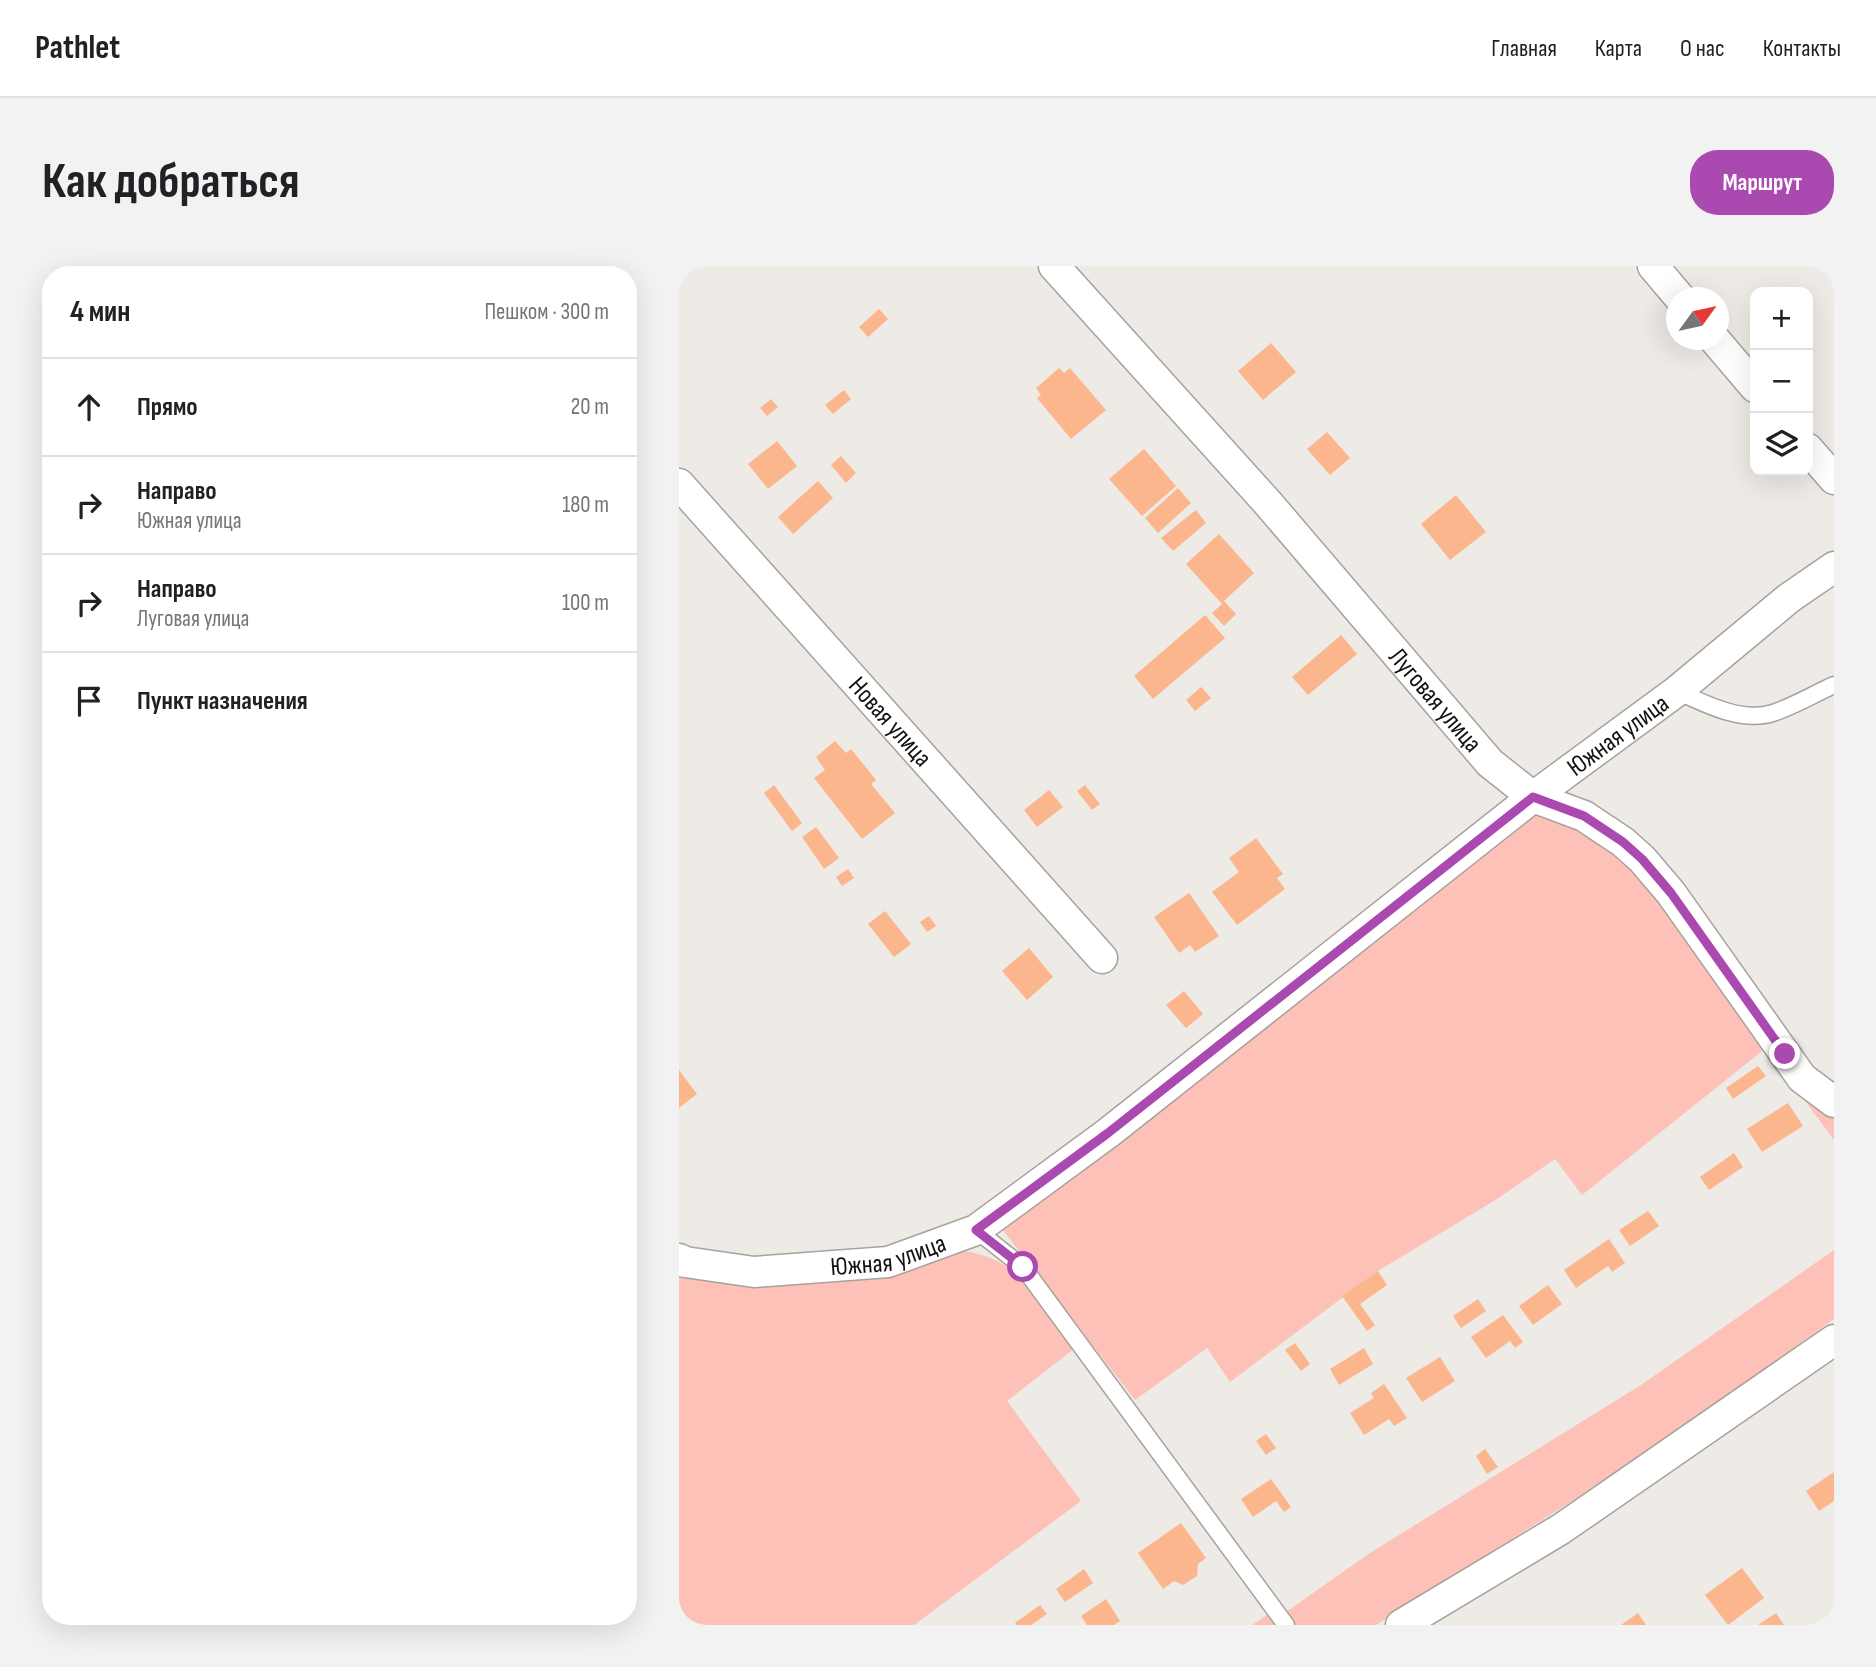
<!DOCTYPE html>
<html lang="ru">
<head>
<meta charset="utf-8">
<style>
  body { margin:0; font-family:"Sofia Sans Condensed",sans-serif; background:#f2f2f2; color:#202124 }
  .controls { position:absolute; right:21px; top:21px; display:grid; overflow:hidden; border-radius:14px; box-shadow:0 7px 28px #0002 }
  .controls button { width:63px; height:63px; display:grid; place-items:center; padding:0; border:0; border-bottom:2px solid #e0e0e0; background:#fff; color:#202124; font:35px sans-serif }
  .compass { position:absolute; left:987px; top:21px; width:63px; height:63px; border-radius:50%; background:#fff; box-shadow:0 7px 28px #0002; rotate:57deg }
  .stop { position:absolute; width:21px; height:21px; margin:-16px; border:5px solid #aa49b0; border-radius:50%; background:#fff }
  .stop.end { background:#aa49b0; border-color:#fff; box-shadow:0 2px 7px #0008 }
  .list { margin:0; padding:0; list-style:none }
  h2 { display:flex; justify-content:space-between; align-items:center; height:91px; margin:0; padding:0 28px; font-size:30px }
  h2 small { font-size:23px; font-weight:400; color:#757577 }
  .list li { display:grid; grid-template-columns:46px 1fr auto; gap:21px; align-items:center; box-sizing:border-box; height:98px; padding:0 28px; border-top:2px solid #e0e0e0 }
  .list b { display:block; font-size:26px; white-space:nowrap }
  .list p { margin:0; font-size:23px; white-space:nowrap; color:#757577 }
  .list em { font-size:23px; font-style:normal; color:#757577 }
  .icon { flex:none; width:38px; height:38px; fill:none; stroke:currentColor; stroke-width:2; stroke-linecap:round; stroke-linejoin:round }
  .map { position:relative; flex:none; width:1155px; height:1359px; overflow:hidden; border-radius:28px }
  header { display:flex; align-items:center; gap:42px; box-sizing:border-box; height:98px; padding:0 35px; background:#fff; border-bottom:2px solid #e0e0e0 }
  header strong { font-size:33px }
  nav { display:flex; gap:38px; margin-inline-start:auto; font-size:24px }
  .intro { display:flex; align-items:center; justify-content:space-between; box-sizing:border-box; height:168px; padding:0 42px }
  h1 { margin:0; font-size:49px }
  .button { padding:18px 32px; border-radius:28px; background:#aa49b0; color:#fff; font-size:24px; font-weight:700 }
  main { display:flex; gap:42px; padding:0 42px }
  aside { flex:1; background:#fff; border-radius:28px; box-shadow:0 7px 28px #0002 }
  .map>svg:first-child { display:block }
  .green { fill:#fdc1b7 }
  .building { fill:#fcb68e }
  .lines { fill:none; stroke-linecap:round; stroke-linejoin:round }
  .lane-casing { stroke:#a6a29d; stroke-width:19 }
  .street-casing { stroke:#a6a29d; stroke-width:33 }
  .lane { stroke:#fff; stroke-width:16 }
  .street { stroke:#fff; stroke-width:30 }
  .route { stroke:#aa49b0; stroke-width:9 }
  .labels { text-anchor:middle; stroke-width:6; stroke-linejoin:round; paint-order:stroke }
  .street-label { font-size:26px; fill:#141211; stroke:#eeeae5 }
</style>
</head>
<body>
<header>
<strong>Pathlet</strong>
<nav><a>Главная</a><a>Карта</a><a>О нас</a><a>Контакты</a></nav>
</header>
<div class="intro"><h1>Как добраться</h1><a class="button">Маршрут</a></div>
<main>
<aside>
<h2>4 мин<small>Пешком · 300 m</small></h2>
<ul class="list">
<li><svg class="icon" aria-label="ahead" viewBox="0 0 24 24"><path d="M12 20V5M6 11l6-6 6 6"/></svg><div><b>Прямо</b></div><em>20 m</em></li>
<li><svg class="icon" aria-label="right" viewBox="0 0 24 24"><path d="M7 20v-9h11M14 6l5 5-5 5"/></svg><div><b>Направо</b><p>Южная улица</p></div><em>180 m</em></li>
<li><svg class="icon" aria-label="right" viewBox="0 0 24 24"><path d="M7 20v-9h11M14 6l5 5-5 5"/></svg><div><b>Направо</b><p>Луговая улица</p></div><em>100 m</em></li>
<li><svg class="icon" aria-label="arrive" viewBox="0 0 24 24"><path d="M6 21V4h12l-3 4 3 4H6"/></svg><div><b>Пункт назначения</b></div></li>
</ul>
</aside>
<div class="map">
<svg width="1155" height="1359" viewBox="0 0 1155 1359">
  <rect width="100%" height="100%" fill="#eeeae5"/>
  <path class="green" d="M 869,547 L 936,583 L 1155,845 L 1155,874 L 1087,782 L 903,929 L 876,893 L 818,933 L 699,1005 L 551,1116 L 528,1082 L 456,1134 L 323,963 L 713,651 L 843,552 Z
    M 279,984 C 292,986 308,989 320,996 C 352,1014 374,1054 396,1082 L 328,1135 L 402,1235 L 235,1359 L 0,1359 L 0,1003 Z
    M 1155,984 L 1155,1053 L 1021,1150 L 893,1235 L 697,1359 L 573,1359 L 601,1340 L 607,1346 L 691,1287 L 962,1119 Z"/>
  <path class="building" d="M 200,43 L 209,53 L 189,71 L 180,61 Z
    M 592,77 L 617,106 L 584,134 L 559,105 Z
    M 380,102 L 385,107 L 391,102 L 427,144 L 392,173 L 358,132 L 362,129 L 357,122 Z
    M 165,124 L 172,133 L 154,148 L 146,139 Z
    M 92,133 L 99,141 L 88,150 L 81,142 Z
    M 648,166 L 671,192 L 651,209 L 628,183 Z
    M 98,175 L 118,200 L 89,223 L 69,198 Z
    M 465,183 L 497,220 L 463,250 L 430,213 Z
    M 162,190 L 177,207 L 167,217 L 152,199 Z
    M 139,215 L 154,232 L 114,268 L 99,251 Z
    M 499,222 L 512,237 L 479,267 L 466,252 Z
    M 777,229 L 807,266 L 771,294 L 742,258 Z
    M 517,244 L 527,257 L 494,285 L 482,272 Z
    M 540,268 L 575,307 L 545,335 L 557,348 L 545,360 L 533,347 L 543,338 L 507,298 Z
    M 526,349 L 546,372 L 474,433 L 455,410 Z
    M 662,369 L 678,388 L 629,429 L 613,411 Z
    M 522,421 L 532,432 L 516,445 L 507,434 Z
    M 156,475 L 167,487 L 172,483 L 197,514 L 192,518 L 216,547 L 183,573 L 135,512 L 146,504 L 137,491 Z
    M 95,519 L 123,557 L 113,565 L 85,527 Z
    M 406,519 L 421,538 L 413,544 L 398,525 Z
    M 370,524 L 384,541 L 358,561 L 345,544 Z
    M 137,561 L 160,592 L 145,603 L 123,571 Z
    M 577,572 L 604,608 L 598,612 L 606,623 L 558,659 L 533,626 L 560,606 L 550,592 Z
    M 169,603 L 175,612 L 163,620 L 157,611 Z
    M 510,627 L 540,670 L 516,686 L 511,679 L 500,687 L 475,651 Z
    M 206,645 L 232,678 L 215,691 L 189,658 Z
    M 250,650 L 257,660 L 248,666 L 241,656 Z
    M 350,682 L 374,711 L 348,734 L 323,705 Z
    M 505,725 L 524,748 L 507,762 L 487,739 Z
    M 1079,800 L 1087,810 L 1054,833 L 1047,822 Z
    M 0,804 L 18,828 L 0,842 Z
    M 1109,837 L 1124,860 L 1083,886 L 1068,863 Z
    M 1055,887 L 1064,901 L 1030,924 L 1021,911 Z
    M 969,945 L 980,960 L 951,980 L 940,964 Z
    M 930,973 L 946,997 L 933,1006 L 929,1000 L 897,1022 L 885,1004 Z
    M 699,1005 L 708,1019 L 681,1038 L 696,1059 L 688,1065 L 663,1030 Z
    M 869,1019 L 883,1038 L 854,1059 L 840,1040 Z
    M 799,1033 L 807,1045 L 782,1062 L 774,1050 Z
    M 824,1049 L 844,1076 L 836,1082 L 831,1075 L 807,1092 L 792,1071 Z
    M 616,1077 L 631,1098 L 622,1105 L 606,1084 Z
    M 685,1082 L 694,1098 L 660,1119 L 651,1103 Z
    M 761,1091 L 776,1115 L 743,1136 L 727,1112 Z
    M 705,1118 L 728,1152 L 715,1160 L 710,1153 L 685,1169 L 671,1147 L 695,1132 L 692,1127 Z
    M 587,1168 L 597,1182 L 587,1189 L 577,1175 Z
    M 806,1183 L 819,1201 L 808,1208 L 797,1190 Z
    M 1155,1206 L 1155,1235 L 1140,1245 L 1127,1225 Z
    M 592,1213 L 612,1241 L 605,1246 L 597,1235 L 574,1251 L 562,1233 Z
    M 502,1257 L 527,1292 L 519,1298 L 518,1310 L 504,1319 L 495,1315 L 484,1323 L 459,1287 Z
    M 1063,1302 L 1085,1332 L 1049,1359 L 1026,1329 Z
    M 405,1303 L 414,1317 L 386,1336 L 377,1323 Z
    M 427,1333 L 441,1355 L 435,1359 L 408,1359 L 402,1350 Z
    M 361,1339 L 368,1348 L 352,1359 L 338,1359 L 336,1357 Z
    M 959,1347 L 967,1359 L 942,1359 Z
    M 1097,1347 L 1105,1359 L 1079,1359 Z"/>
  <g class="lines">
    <defs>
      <path id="lane" d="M 998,425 C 1026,438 1063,457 1094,447 C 1115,440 1135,428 1155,419
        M 297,964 L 344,1001 L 607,1359"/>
      <g id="street">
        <path id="s1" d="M 375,0 L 588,236 L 811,497 L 854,531 L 905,550 L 944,576 L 963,593 L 992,627 L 1123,812 L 1155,836"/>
        <path d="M 974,0 L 1001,32"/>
        <path d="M 1036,74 L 1076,121"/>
        <path d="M 1129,183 L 1155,213"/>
        <path id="s2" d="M 0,218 L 423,692"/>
        <path id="s3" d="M 0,993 L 6,996 L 75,1006 L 209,996 L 297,964 L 429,867 L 854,531 L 998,425 L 1110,332 L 1155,301"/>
        <path d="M 722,1359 L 882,1263 L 1155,1074"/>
      </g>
    </defs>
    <use href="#lane" class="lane-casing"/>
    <use href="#street" class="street-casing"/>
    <use href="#lane" class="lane"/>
    <use href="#street" class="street"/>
  </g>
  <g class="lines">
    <path class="route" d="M 344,1001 L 297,964 L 429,867 L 854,531 L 905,550 L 944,576 L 963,593 L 992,627 L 1106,788"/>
  </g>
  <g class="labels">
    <g class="street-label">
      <text dy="9" stroke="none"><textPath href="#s1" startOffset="578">Луговая улица</textPath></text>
      <text dy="9" stroke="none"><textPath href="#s2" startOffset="318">Новая улица</textPath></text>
      <text dy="9" stroke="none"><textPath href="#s3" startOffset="1115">Южная улица</textPath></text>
      <text dy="9" stroke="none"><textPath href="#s3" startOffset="212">Южная улица</textPath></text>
    </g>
  </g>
</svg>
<div class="controls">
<button>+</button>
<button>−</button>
<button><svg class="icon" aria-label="layers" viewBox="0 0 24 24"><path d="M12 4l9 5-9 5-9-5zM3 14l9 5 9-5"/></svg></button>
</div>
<svg class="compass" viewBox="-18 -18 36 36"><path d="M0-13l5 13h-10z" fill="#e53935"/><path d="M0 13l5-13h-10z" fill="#757577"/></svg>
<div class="stop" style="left:344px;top:1001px"></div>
<div class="stop end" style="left:1106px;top:788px"></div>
</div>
</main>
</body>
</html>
